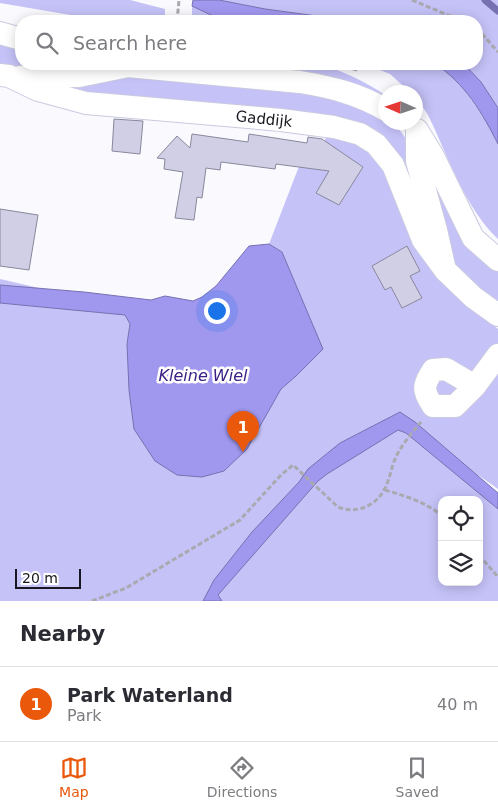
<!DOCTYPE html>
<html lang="en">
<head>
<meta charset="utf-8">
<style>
  body { margin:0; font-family:"DejaVu Sans",sans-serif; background:#f7f7f7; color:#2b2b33 }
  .controls { position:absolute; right:15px; bottom:15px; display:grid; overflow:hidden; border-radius:10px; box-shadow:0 2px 12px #0003 }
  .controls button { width:45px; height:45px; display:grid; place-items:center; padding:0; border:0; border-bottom:1px solid #e1e1e2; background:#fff; color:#2b2b33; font:25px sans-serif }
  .compass { position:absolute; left:378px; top:85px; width:45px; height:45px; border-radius:50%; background:#fff; box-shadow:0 2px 12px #0003; rotate:273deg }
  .scale { position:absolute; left:15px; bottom:12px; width:66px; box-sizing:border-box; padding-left:5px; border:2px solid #18171f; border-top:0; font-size:14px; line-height:18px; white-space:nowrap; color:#18171f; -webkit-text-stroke:4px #fff; paint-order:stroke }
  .you { position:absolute; left:216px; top:310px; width:18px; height:18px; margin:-12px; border:4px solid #fff; border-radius:50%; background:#1a73e8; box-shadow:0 0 0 8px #1a73e833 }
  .badge { display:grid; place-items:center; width:32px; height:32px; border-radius:50%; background:#ea580c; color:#fff; font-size:16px; font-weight:700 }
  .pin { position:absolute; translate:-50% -41px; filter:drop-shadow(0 1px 2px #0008) }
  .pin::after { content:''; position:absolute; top:26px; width:18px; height:15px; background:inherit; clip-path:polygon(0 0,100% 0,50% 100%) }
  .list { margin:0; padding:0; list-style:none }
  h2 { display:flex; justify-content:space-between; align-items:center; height:65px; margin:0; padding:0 20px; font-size:21px }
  h2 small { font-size:16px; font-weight:400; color:#7c7c81 }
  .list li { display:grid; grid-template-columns:32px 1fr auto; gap:15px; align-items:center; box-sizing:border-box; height:75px; padding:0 20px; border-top:1px solid #e1e1e2 }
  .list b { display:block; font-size:19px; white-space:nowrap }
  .list p { margin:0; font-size:16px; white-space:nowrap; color:#7c7c81 }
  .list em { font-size:16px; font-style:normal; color:#7c7c81 }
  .icon { flex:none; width:28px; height:28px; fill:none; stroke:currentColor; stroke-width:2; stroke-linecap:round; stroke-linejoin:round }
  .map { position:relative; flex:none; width:498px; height:601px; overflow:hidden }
  .search { position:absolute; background:#fff; box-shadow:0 2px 12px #0003; left:15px; right:15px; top:15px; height:55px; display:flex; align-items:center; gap:12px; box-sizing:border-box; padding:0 18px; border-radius:20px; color:#7c7c81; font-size:19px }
  .sheet { height:140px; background:#fff }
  nav { display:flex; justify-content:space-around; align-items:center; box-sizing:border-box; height:70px; border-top:1px solid #e1e1e2; background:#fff; font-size:14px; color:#7c7c81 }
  nav a { display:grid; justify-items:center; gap:2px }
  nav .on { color:#ea580c }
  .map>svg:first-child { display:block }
  .green { fill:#c5c2f8; fill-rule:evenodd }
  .water { fill:#a097ef; stroke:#7771b1 }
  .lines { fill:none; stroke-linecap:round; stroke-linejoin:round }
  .stream { stroke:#7771b1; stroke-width:7 }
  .building { fill:#d0cfe6; stroke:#88889c }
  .minor-casing { stroke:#cacae0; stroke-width:24 }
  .path { stroke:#a9a9af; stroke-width:3; stroke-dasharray:5 2.5; stroke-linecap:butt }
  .minor { stroke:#fff; stroke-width:22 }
  .labels { text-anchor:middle; stroke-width:5; stroke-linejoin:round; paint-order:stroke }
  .street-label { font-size:15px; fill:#18171f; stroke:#fff }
  .water-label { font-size:16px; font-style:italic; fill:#3a2084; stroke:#fff }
</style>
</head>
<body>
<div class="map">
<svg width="498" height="601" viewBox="0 0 498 601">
  <rect width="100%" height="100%" fill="#f9f9fe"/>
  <path class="green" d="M 0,0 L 130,0 L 165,9 L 165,20 L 120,21 L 100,20 L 0,3 Z
    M 219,0 L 498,0 L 498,108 L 481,82 L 464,64 L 477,64 L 477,21 L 354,21 L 265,9 Z
    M 192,6 L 213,16 L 252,21 L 192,21 Z
    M 0,40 L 21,46 L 21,64 L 87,64 L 101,67 L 0,68 Z
    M 155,64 L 321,64 C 344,72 365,81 385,95 L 385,105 Z
    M 365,64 L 435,64 L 446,71 L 463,88 L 489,125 L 498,144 L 498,239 C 465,208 448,156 428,115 C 424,107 416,102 416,92 L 410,92 L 390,74 Z
    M 132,72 L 326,92 L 385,119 L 386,122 C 398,123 405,137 410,147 L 435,242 L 386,146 L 48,87 Z
    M 328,132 L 374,150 L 491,323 L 498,329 L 498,489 L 478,475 L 492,505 L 498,508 L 498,601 L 0,601 L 0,279 L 125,308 L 125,315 L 130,324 L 281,389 L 293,378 L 282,252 L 269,244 L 303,156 L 318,158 ZM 442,500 L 479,500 L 479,582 L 442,582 Z
    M 422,153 L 498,269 L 498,306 L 452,267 Z"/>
  <path class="water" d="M 193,0 L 219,0 L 265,9 L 354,21 L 252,21 L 213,16 L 192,6 Z
    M 435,64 L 464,64 L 481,82 L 498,108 L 498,144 C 483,114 464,82 435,64 Z
    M 269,244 L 282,252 L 323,349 L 296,376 L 281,389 L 247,449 L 224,471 L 202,477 L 177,475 L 155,461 L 134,429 L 129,390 L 127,344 L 130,324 L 125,315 L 0,303 L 0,285 L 84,292 L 151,300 L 165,296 L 193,301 L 202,297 L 216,286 L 249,246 Z
    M 400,412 L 415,422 L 498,493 L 498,509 L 406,433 L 398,430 L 327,474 L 318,481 L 218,595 L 222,601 L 203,601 L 214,580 L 252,532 L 299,482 L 308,469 L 340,443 Z"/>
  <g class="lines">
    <path class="stream" d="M 485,0 L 498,11"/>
  </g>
  <path class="building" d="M 114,119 L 143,121 L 140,154 L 112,151 Z
    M 192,134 L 248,142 L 249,134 L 307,143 L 308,137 L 322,139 L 363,167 L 339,205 L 316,193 L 329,171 L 276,164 L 275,169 L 221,162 L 220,170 L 206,168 L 202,198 L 197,197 L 194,220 L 175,218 L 183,172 L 164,169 L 165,159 L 157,158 L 177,136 L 190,148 Z
    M 0,209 L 38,215 L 29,270 L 0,266 Z
    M 407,246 L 420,271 L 410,276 L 422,298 L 402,308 L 391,287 L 385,290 L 372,266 Z"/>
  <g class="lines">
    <defs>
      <path id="minor" d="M 0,33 L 21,39
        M 117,64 L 128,66 L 300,82 C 331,87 359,94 386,110
        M 0,75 L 9,76 L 38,90 L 86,103 L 281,120 L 334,127 L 360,134 L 376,144 L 393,165 L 423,240 L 445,270
        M 20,77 L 79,76 L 128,66
        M 417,130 L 417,161 L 436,230 L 445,270 L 473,297 L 498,315
        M 417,130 L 433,156 L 473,238 L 498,260
        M 475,386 L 446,369 L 433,370 C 423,386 422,390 433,406 L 455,406 L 475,386 L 498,355"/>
    </defs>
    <use href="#minor" class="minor-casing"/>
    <path class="path" d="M 412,0 L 462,21
      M 33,20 L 43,21
      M 177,21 L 179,0
      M 477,28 L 498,52
      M 338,64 L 357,70
      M 385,490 C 405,496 426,502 442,516
      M 479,555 L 498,577
      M 92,601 L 126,588 L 240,520 L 281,475 L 293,465 L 338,507 C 355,514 375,507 384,490 C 390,480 391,467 396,457 C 402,444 412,433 421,422"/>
    <use href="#minor" class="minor"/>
  </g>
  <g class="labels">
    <g class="street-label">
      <text transform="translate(264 119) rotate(6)" y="5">Gaddijk</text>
    </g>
    <g class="water-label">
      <text x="203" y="381">Kleine Wiel</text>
    </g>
  </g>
</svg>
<div class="controls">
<button><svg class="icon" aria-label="locate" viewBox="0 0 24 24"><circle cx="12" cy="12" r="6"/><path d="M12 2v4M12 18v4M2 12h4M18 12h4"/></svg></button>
<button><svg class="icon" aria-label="layers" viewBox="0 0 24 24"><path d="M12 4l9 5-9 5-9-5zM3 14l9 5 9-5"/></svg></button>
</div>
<svg class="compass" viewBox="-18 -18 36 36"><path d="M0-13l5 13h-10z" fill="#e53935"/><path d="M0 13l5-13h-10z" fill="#7c7c81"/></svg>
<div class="scale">20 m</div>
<div class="you"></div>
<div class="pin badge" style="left:243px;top:452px">1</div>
<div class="search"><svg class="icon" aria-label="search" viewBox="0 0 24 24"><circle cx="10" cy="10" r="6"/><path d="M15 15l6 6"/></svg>Search here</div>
</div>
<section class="sheet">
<h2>Nearby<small></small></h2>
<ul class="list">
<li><span class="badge">1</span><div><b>Park Waterland</b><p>Park</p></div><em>40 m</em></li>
</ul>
</section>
<nav>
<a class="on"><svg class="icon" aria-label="map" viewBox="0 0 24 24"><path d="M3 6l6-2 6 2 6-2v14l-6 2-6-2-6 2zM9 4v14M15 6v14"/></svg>Map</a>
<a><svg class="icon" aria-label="directions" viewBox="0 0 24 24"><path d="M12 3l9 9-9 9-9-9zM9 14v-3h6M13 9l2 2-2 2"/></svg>Directions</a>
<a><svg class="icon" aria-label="saved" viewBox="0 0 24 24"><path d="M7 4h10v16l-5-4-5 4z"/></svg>Saved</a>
</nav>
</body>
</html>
